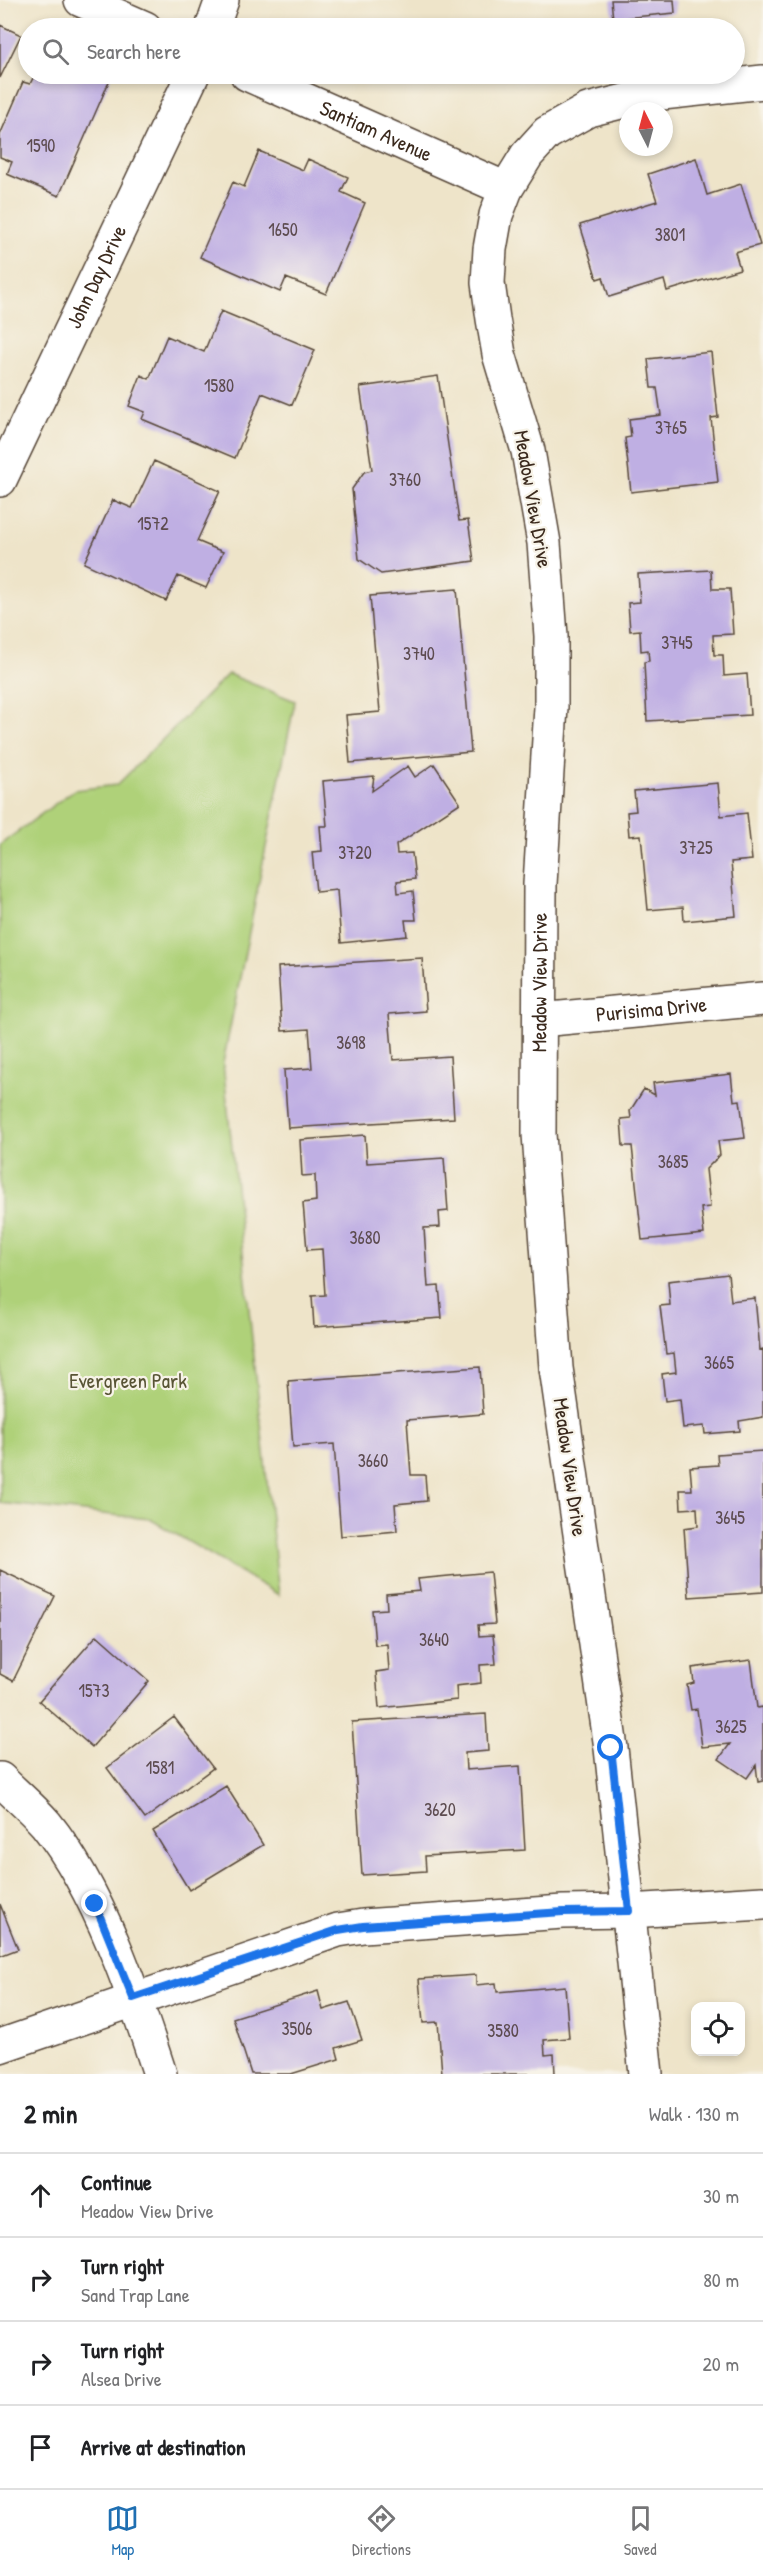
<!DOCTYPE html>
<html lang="en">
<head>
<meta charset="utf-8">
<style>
  body { margin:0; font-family:"Patrick Hand",sans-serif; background:#f6f6f6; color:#202124 }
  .controls { position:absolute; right:18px; bottom:18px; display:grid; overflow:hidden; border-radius:12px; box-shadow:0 3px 9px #0003 }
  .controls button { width:54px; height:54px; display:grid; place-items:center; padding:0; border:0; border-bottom:2px solid #e0e0e0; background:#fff; color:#202124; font:30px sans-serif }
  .compass { position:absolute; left:619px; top:102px; width:54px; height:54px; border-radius:50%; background:#fff; box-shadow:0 3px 9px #0003; rotate:354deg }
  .stop { position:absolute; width:18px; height:18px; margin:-14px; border:4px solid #1a73e8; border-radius:50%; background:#fff }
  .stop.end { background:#1a73e8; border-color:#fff; box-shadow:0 2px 6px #0008 }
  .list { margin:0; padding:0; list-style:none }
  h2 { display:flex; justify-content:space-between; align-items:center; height:78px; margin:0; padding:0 24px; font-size:26px }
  h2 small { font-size:20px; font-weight:400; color:#757577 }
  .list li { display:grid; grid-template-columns:39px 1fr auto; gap:18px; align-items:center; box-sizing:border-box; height:84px; padding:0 24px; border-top:2px solid #e0e0e0 }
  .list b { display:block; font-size:22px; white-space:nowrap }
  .list p { margin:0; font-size:20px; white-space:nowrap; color:#757577 }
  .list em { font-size:20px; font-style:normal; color:#757577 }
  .icon { flex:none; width:33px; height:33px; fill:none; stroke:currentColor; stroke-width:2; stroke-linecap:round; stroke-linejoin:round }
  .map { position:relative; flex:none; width:763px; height:2074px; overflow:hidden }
  .search { position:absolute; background:#fff; box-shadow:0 3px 9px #0003; left:18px; right:18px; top:18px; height:66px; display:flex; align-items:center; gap:15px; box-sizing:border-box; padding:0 21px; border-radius:33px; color:#757577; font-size:22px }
  .sheet { height:414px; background:#fff }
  nav { display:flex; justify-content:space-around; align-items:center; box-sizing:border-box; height:84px; border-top:2px solid #e0e0e0; background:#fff; font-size:16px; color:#757577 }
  nav a { display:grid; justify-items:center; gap:3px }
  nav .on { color:#1f6fb2 }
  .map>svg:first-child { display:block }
  .green { fill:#afd179; stroke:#757e4c; stroke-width:1.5 }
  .building { fill:#bfafe3 }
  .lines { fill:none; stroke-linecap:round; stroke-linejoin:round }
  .minor-casing { stroke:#564638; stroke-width:36 }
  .minor { stroke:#fff; stroke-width:33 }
  .route { stroke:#1a73e8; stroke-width:8 }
  .labels { text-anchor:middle; stroke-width:4.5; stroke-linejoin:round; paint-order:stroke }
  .number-label { font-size:18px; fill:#5c4b4f }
  .street-label { font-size:21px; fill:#3b2a1e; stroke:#f7f3e8 }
  .park-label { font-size:21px; fill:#585435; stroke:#f7f3e8 }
</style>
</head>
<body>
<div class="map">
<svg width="763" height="2074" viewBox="0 0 763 2074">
  <rect width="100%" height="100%" fill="#f7f3e8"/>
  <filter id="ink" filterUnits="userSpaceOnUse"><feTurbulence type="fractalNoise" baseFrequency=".0167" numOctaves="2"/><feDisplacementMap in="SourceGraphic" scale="12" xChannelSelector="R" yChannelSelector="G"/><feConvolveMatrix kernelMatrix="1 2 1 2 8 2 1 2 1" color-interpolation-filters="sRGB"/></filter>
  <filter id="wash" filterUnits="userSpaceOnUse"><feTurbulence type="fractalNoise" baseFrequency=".008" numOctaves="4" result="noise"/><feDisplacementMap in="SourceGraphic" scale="24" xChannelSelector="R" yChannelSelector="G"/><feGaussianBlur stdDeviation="1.35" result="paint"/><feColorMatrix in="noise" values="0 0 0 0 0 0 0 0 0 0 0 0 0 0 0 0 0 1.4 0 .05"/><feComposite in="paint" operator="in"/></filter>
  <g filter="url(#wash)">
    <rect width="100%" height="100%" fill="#eee4c9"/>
    <path class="green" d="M 228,674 L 295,701 L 223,1063 L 279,1595 L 150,1519 L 0,1503 L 0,845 L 74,790 L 117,785 Z"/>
    <g id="blocks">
      <path class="building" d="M 611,0 L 674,0 L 675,13 L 613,19 Z
        M 0,25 L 21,35 L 0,78 Z
        M 35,74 L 102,74 L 111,77 L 59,196 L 7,174 L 12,162 L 0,157 L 0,135 L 23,82 L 30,84 Z
        M 259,151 L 303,170 L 308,159 L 348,177 L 341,192 L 365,203 L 326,294 L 286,278 L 280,292 L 200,257 L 233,182 L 244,187 Z
        M 696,158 L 707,195 L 741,184 L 760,245 L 735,252 L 740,269 L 667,291 L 664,280 L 609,297 L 603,277 L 597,279 L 580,225 L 657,201 L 648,174 Z
        M 221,311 L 315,350 L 292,405 L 262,393 L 235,458 L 142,419 L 145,412 L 129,406 L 141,375 L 149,379 L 167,336 L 204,352 Z
        M 711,352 L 718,417 L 711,418 L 718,482 L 631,492 L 625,438 L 631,437 L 629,419 L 661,415 L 657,388 L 651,388 L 648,359 Z
        M 438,376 L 459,521 L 468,520 L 474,561 L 381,574 L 359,559 L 352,489 L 364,472 L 372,470 L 360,387 Z
        M 154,461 L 220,491 L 197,541 L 223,552 L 206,588 L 178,576 L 166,601 L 84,563 L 113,500 L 132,508 Z
        M 711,570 L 712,589 L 730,589 L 733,634 L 713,635 L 714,655 L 723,655 L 724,676 L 747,674 L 750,715 L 647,721 L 644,662 L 649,661 L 648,650 L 641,651 L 640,630 L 630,631 L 628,603 L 640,602 L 638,574 Z
        M 457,589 L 471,752 L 350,763 L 346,715 L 380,712 L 370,596 Z
        M 434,764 L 460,803 L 396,845 L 397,854 L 412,853 L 415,879 L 397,881 L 398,893 L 413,891 L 416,920 L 405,920 L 407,936 L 341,943 L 337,890 L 316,892 L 312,852 L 322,851 L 320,826 L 327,826 L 323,781 L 374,776 L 372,791 L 408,766 L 415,777 Z
        M 718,783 L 721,816 L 747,813 L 752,860 L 731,862 L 736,916 L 684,921 L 683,907 L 648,910 L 641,835 L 629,836 L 627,812 L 636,811 L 634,791 Z
        M 422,958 L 426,1011 L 389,1014 L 393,1060 L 450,1056 L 454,1118 L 288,1128 L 284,1070 L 312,1068 L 309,1029 L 282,1031 L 278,967 Z
        M 731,1074 L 734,1101 L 740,1100 L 745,1138 L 718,1141 L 720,1155 L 706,1169 L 710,1207 L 701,1208 L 704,1234 L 642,1240 L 632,1146 L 623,1146 L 621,1119 L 631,1118 L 630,1111 L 644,1089 L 655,1095 L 653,1083 Z
        M 365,1135 L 367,1163 L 444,1158 L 448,1211 L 439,1212 L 440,1227 L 424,1228 L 428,1287 L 439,1286 L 442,1318 L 314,1327 L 312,1296 L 325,1295 L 322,1249 L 307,1250 L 303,1203 L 316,1201 L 315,1175 L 302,1176 L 300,1140 Z
        M 728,1274 L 731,1301 L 755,1298 L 760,1350 L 763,1349 L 763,1417 L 739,1421 L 740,1431 L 705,1434 L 704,1426 L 683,1428 L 680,1399 L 665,1401 L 662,1374 L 676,1372 L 674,1353 L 666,1354 L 660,1306 L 670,1305 L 668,1281 Z
        M 480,1367 L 483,1414 L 407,1420 L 411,1475 L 425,1475 L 427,1501 L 395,1504 L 397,1531 L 341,1536 L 334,1444 L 293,1447 L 288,1381 Z
        M 763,1451 L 763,1592 L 689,1597 L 684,1528 L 698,1526 L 697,1508 L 681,1509 L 680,1490 L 692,1490 L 690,1467 L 718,1465 L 717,1454 Z
        M 0,1570 L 55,1596 L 13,1681 L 0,1674 Z
        M 490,1572 L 495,1624 L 478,1625 L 479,1636 L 493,1635 L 496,1664 L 480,1665 L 481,1683 L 456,1686 L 457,1700 L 379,1708 L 376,1672 L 389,1670 L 387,1644 L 375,1645 L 372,1610 L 387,1609 L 386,1594 L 420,1591 L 418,1579 Z
        M 97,1635 L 149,1681 L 92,1747 L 39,1701 Z
        M 751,1660 L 757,1708 L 763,1707 L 763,1781 L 758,1782 L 756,1765 L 747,1778 L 719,1759 L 730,1744 L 702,1747 L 697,1709 L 691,1710 L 687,1685 L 694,1683 L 692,1668 Z
        M 486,1714 L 488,1751 L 465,1753 L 466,1770 L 520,1766 L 525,1850 L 425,1856 L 426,1871 L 362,1875 L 352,1722 Z
        M 174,1717 L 213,1768 L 145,1819 L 107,1768 Z
        M 226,1786 L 263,1845 L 189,1890 L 153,1831 Z
        M 0,1904 L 18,1949 L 0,1956 Z
        M 476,1975 L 476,1985 L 496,1983 L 497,1992 L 565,1986 L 569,2038 L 544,2040 L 545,2055 L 554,2054 L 555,2074 L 442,2074 L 438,2022 L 423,2023 L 419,1979 Z
        M 318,1991 L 323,2010 L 349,2002 L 362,2040 L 336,2048 L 339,2059 L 291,2074 L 251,2074 L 233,2018 Z"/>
    </g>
  </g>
  <g filter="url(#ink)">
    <use href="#blocks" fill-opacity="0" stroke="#564638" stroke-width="1.5"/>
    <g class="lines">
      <defs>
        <g id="minor">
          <path d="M 81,0 L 145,28"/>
          <path d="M 212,28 L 222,0"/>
          <path id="s1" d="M 247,74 L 506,189"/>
          <path id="s2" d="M 0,480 L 193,74"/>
          <path id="s3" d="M 540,1020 L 763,999"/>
          <path d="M 0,1779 C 15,1794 32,1808 46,1824 C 99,1890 134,1994 160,2074"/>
          <path d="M 0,2046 L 338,1930 L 363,1926 L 563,1912 L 629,1911 L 763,1903"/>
          <path id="s4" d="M 646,2074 L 611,1748 L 556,1368 L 539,1134 L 540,884 L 551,707 L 551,636 L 544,543 L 528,451 L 499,354 L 493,319 L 488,283 L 490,249 L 496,215 L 506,189 L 527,155 L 547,133 L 588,110 L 653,94 L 763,82"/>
        </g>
      </defs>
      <use href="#minor" class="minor-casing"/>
      <use href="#minor" class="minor"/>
    </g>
  </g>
  <g class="lines" filter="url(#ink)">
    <path class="route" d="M 95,1904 L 133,1998 L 338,1930 L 363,1926 L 563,1912 L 629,1911 L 611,1748"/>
  </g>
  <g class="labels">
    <g class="number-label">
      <text x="41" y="152">1590</text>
      <text x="283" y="236">1650</text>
      <text x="670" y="241">3801</text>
      <text x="219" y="392">1580</text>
      <text x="671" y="434">3765</text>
      <text x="405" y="486">3760</text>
      <text x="153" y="530">1572</text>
      <text x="677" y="649">3745</text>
      <text x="419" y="660">3740</text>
      <text x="696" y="854">3725</text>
      <text x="355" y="859">3720</text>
      <text x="351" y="1049">3698</text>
      <text x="673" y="1168">3685</text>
      <text x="365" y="1244">3680</text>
      <text x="719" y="1369">3665</text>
      <text x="373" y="1467">3660</text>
      <text x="730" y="1524">3645</text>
      <text x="434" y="1646">3640</text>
      <text x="94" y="1697">1573</text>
      <text x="731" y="1733">3625</text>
      <text x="160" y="1774">1581</text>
      <text x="440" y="1816">3620</text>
      <text x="297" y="2035">3506</text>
      <text x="503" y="2037">3580</text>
    </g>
    <g class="street-label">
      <text dy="7" stroke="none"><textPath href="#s1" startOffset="141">Santiam Avenue</textPath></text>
      <text dy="7" stroke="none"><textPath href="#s2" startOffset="225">John Day Drive</textPath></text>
      <text transform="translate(533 499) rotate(80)" y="7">Meadow View Drive</text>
      <text dy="7" stroke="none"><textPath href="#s4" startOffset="1098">Meadow View Drive</textPath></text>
      <text dy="7" stroke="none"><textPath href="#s3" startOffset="112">Purisima Drive</textPath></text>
      <text transform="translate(570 1467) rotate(82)" y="7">Meadow View Drive</text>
    </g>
    <g class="park-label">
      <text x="128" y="1388">Evergreen Park</text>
    </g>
  </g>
</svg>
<div class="controls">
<button><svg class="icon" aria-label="locate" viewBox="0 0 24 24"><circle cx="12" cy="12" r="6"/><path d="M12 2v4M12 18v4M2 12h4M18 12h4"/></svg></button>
</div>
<svg class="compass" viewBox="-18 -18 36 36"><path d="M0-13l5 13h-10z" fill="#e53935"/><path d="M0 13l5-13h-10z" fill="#757577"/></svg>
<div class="stop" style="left:611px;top:1748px"></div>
<div class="stop end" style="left:95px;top:1904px"></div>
<div class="search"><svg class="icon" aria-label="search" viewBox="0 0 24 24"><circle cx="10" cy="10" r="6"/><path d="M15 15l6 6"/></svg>Search here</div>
</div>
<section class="sheet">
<h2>2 min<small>Walk · 130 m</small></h2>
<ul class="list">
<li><svg class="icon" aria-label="ahead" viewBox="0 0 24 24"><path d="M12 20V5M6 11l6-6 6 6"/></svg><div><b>Continue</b><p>Meadow View Drive</p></div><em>30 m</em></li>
<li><svg class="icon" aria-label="right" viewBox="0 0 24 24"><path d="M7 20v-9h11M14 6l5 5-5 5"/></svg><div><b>Turn right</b><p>Sand Trap Lane</p></div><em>80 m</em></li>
<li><svg class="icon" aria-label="right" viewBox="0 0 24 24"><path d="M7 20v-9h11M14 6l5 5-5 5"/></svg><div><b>Turn right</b><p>Alsea Drive</p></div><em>20 m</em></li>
<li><svg class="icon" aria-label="arrive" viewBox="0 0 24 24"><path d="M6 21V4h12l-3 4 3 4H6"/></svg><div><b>Arrive at destination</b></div></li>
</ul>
</section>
<nav>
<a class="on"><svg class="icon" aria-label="map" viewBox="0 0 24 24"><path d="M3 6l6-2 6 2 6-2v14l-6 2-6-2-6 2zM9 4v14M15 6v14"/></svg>Map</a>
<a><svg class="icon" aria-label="directions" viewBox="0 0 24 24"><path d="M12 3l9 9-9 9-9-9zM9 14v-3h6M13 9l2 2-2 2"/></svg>Directions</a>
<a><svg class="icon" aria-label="saved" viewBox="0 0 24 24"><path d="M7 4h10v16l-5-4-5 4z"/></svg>Saved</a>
</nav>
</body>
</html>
